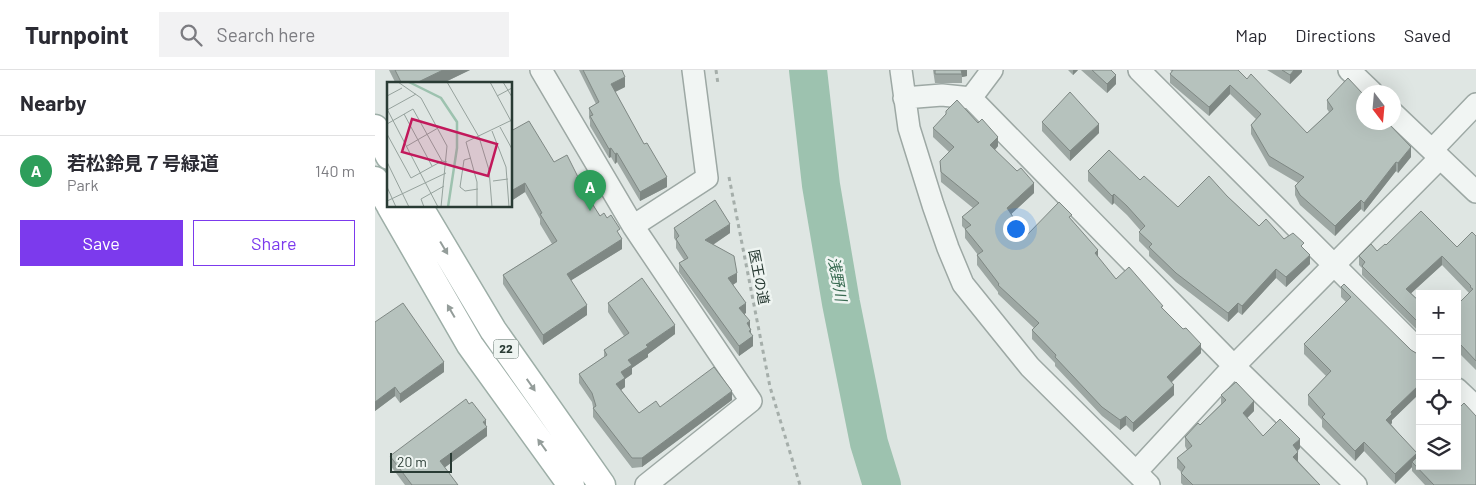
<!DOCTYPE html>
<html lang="en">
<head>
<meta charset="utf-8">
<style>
  body { margin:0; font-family:Barlow,"Noto Sans JP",sans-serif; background:#f2f2f3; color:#2b2b33 }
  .controls { position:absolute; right:15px; bottom:15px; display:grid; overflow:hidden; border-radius:0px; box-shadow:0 5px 20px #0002 }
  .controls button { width:45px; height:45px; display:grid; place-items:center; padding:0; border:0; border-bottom:1px solid #e1e1e2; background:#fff; color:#2b2b33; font:25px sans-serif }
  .compass { position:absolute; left:981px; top:15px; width:45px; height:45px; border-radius:50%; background:#fff; box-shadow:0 5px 20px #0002; rotate:164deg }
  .scale { position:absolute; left:15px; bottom:12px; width:62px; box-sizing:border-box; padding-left:5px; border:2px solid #293b34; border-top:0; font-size:14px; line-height:18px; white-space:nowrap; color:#293b34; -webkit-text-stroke:4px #eef4f1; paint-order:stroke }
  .you { position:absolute; left:640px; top:158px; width:18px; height:18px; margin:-12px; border:4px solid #fff; border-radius:50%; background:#1a73e8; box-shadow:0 0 0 8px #1a73e833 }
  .badge { display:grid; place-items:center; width:32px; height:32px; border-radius:50%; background:#7c3aed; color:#fff; font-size:16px; font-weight:700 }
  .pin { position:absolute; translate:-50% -41px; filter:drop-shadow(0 1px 2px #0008) }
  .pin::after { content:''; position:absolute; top:26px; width:18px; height:15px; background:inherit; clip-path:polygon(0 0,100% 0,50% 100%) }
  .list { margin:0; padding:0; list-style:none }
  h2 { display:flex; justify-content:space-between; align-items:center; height:65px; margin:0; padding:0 20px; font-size:21px }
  h2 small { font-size:16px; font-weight:400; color:#7c7c81 }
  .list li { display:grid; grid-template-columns:32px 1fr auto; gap:15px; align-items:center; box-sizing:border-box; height:70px; padding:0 20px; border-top:1px solid #e1e1e2 }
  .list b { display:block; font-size:19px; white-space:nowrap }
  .list p { margin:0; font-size:16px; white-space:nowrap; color:#7c7c81 }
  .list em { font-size:16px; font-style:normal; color:#7c7c81 }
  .actions { display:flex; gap:10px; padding:15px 20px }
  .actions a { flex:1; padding:11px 0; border:1px solid #7c3aed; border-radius:0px; text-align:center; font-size:18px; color:#7c3aed }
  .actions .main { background:#7c3aed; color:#fff }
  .icon { flex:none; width:28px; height:28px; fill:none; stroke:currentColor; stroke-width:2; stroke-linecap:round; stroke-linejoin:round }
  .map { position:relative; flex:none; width:1101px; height:415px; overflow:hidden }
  header { display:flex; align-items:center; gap:30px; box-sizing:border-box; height:70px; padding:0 25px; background:#fff; border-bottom:1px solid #e1e1e2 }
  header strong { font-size:24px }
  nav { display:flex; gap:28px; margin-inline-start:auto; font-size:18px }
  .search { width:350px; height:45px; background:#f2f2f3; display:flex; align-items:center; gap:12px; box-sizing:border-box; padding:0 18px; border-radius:0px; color:#7c7c81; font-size:19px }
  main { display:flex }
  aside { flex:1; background:#fff }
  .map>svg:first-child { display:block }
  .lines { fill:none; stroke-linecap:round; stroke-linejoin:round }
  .river { stroke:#9dc2af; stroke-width:38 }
  .minor-casing { stroke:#9da8a4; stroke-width:24 }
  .major-casing { stroke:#9daea7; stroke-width:29 }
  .path { stroke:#a5aeaa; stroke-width:3; stroke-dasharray:4 4; stroke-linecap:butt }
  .minor { stroke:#f1f5f3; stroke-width:21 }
  .major { stroke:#fff; stroke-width:26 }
  .wall { fill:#9da7a3 }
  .shaded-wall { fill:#7f8884 }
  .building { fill:#b6c2bd; stroke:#7f8884 }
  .oneway { fill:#949d9a }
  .labels { text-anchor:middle; stroke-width:5; stroke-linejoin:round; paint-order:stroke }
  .shield { fill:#eef4f1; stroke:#64726d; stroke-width:1 }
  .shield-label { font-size:12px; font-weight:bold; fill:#293b34 }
  .street-label { font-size:14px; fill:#293b34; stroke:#eef4f1 }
  .water-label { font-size:15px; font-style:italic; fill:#386a51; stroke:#eef4f1 }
  .inset-river { fill:none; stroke:#9dc2af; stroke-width:2.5 }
  .inset-road { fill:none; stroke:#96a29d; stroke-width:1 }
  .view { fill:#c2185b; fill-opacity:0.15; stroke:#c2185b; stroke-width:2.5 }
  .inset-edge { fill:none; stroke:#293b34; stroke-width:2.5 }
</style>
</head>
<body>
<header>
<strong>Turnpoint</strong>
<div class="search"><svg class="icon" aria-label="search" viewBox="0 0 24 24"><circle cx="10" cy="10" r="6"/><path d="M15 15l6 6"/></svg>Search here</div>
<nav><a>Map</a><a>Directions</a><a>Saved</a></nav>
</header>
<main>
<aside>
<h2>Nearby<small></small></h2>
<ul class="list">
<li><span class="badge" style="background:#2e9e5b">A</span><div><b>若松鈴見７号緑道</b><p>Park</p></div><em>140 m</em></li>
</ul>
<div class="actions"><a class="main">Save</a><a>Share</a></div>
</aside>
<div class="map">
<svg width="1101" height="415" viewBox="0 0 1101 415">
  <rect width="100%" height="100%" fill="#dfe6e3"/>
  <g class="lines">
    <path class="river" d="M 433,0 L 446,115 L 466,233 L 494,373 L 507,415"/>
    <defs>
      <path id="minor" d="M 166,0 L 258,156 L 376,331 L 271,415
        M 526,0 L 534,58 L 558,135 L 573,178 L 588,214 L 655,297 L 774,415
        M 764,0 L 1045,281
        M 974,0 L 997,22
        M 529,28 L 567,25 L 596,28 L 859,296 L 981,415
        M 596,28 L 617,0
        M 1018,43 L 1101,122
        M 1057,80 L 1101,34
        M 258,156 L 332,108 L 318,0
        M 1082,319 L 1101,337
        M 761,402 L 859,296 L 1065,88"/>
      <path id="major" d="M 0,58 L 14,86
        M 0,110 L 14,134
        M 15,136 L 95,275 L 196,415
        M 44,136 L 118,260 L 227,415"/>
    </defs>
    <use href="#minor" class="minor-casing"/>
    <use href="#major" class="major-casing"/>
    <path class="path" d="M 341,0 L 343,14
      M 354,107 L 395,317 L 425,415"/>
    <use href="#minor" class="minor"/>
    <use href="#major" class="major"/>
  </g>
  <path class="wall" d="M 14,0 L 95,0 L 66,14 L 21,14 Z
    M 204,0 L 247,0 L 250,17 L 240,22 L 292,117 L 265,131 L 242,92 L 240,94 L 236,87 L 234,88 L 215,56 L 215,50 L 214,48 L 214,38 L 221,34 Z
    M 558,0 L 592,0 L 592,6 L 587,7 L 587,13 L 560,13 Z
    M 693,0 L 703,0 L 698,5 Z
    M 706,0 L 736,0 L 741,14 L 732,23 Z
    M 795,0 L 863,0 L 872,9 L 932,63 L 954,42 L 952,39 L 952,30 L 988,52 L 1036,87 L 1023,103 L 1021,101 L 989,142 L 986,139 L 960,166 L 925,135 L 920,125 L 920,116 L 923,113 L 894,96 L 876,64 L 876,55 L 881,49 L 855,24 L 834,46 L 795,13 L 795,4 L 797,2 Z
    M 892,0 L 927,0 L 927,2 L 915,14 Z
    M 667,52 L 724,63 L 695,91 L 667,61 Z
    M 558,58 L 623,76 L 620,80 L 659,123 L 636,144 L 651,166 L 697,150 L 723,188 L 741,209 L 788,239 L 826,283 L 796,312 L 799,325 L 758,362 L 751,355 L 745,360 L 727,346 L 680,296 L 680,293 L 657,269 L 657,260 L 659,258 L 623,224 L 623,222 L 602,195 L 602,185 L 603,185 L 590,168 L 590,159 L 587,156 L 587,147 L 598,138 L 566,112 L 565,91 L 574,82 L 558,67 Z
    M 136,61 L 179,92 L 203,111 L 225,146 L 245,166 L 247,179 L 196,210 L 212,245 L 168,275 L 128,214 L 128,205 L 177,174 L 165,154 L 165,149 L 150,122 L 136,131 Z
    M 713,101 L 765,110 L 803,137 L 852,126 L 884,156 L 929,179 L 935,194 L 911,217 L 901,208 L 867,245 L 863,242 L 853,252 L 801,212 L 774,186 L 774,181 L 764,171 L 764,162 L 766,161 L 752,145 L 739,133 L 737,135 L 713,111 Z
    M 299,158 L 355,163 L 338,175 L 362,212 L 358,215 L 371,243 L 369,244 L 375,258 L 378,276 L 364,286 L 304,202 L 304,193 L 309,190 L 301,178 L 301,171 L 299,168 Z
    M 1101,166 L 1101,300 L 1086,285 L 1082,289 L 1094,223 L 1067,195 L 1036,223 L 1045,232 L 1045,263 L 987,205 L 987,198 L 984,195 L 984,186 L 1002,181 L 1011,175 L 1082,177 Z
    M 966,217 L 1036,280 L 1041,283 L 1045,323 L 1017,350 L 1017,353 L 1016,354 L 1042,386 L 1101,415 L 1050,415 L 1037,401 L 1037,397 L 1020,414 L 989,381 L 980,391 L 947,357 L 947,350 L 933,335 L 933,325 L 951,306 L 929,284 L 929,274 L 971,232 L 966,227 Z
    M 233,233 L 300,264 L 273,284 L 273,287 L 257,298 L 257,304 L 250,309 L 250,317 L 246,320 L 264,343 L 285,337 L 357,330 L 267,397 L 257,398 L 218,347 L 218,337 L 217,332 L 204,313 L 204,304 L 229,287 L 229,280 L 249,266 L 233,242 Z
    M 0,252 L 69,302 L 25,333 L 20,326 L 0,341 Z
    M 846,325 L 879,341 L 872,348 L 888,366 L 925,378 L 923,381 L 923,391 L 945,415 L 808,415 L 806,413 L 806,402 L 802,398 L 802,388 L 812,380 L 810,376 L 810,367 L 825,355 L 846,334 Z
    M 111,355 L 112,366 L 69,398 L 83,415 L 30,415 L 15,395 L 15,386 Z"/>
  <path class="shaded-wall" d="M 68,0 L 95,0 L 66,14 L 39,14 Z
    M 586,0 L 592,0 L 592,6 L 587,7 Z
    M 698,0 L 703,0 L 698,5 Z
    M 919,0 L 927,0 L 927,2 L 915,14 L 915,5 Z
    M 741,5 L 741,14 L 732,23 L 732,14 Z
    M 250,7 L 250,17 L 236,24 L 236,14 Z
    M 855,15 L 855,24 L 834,46 L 834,37 Z
    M 724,54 L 724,63 L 695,91 L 695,81 Z
    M 623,67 L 623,76 L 615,85 L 615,75 Z
    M 1036,77 L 1036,87 L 1023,103 L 1023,93 Z
    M 236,78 L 236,87 L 234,88 L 234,79 Z
    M 242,83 L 242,92 L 240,94 L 240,84 Z
    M 1021,92 L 1021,101 L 989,142 L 989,133 Z
    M 292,107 L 292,117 L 265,131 L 265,122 Z
    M 150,113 L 150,122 L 136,131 L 136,121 Z
    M 659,113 L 659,123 L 632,148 L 632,138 Z
    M 739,124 L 739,133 L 737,135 L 737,126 Z
    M 986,130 L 986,139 L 960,166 L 960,156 Z
    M 355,154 L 355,163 L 330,180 L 330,170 Z
    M 247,169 L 247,179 L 192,213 L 192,204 Z
    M 723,180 L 723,189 L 720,183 Z
    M 935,185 L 935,194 L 911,217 L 911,207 Z
    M 1067,186 L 1067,195 L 1031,228 L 1031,219 Z
    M 901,199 L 901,208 L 867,245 L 867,236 Z
    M 362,203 L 362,212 L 353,218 L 353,208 Z
    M 371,233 L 371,243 L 364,247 L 364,238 Z
    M 863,233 L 863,242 L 853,252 L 853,243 Z
    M 212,235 L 212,245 L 168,275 L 168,265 Z
    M 375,251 L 375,261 L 376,260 L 376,267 L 378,266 L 378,276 L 364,286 L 364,276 L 372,253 Z
    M 300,255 L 300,264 L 273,284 L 273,287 L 257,298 L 257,304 L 250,309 L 250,317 L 241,324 L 241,314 L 246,302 L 253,290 L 271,275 Z
    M 826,274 L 826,283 L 792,317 L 792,307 Z
    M 1086,275 L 1086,285 L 1082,289 L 1082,279 Z
    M 69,292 L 69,302 L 25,333 L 25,324 Z
    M 1045,314 L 1045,323 L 1017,350 L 1017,353 L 1011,359 L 1011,350 L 1016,342 Z
    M 799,315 L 799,325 L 758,362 L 758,353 Z
    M 20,317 L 20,326 L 0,341 L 0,332 Z
    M 357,321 L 357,330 L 267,397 L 267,388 Z
    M 879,331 L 879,341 L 868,352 L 868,343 Z
    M 751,346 L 751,355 L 745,360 L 745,350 Z
    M 111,350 L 111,358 L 112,357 L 112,366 L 65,401 L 65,391 Z
    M 925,369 L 925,378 L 918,385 L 918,375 Z
    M 989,372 L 989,381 L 980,391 L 980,381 Z
    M 923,382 L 923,391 L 918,396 L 918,387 Z
    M 1042,383 L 1042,392 L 1037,392 L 1037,397 L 1020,414 L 1020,404 Z"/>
  <path class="building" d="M 20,0 L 68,0 L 39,14 L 27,14 Z
    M 208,0 L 247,0 L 250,7 L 236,14 L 269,74 L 272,73 L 292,107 L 265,122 L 242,83 L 240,84 L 236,78 L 234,79 L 215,46 L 218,45 L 214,38 L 224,32 Z
    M 560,0 L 586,0 L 587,4 L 560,4 Z
    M 717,0 L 736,0 L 741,5 L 732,14 Z
    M 798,0 L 863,0 L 872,9 L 876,4 L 932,63 L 958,39 L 952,30 L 973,8 L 988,24 L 988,52 L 1012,52 L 1036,77 L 1023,93 L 1021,92 L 989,133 L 986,130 L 960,156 L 925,125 L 920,116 L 929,107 L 894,86 L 876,55 L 886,44 L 855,15 L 834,37 L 795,4 Z
    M 907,0 L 919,0 L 915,5 Z
    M 695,22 L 724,54 L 695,81 L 667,52 Z
    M 582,30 L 603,53 L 607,49 L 623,67 L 615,75 L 642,101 L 646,98 L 659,113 L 632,138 L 651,166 L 684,132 L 697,145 L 694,147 L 723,180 L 720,183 L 741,209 L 754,197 L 788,236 L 786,237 L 808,259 L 811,258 L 826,274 L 792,307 L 799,315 L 758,353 L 751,346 L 745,350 L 727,337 L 680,287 L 681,285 L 657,260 L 664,253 L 623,215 L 624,214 L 602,185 L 608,181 L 590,159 L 596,155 L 587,147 L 604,133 L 566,102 L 565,91 L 579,77 L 558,58 L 571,44 L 571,41 Z
    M 154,51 L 179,92 L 192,85 L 203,107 L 201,108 L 225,146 L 229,143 L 232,148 L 236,145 L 245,159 L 242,161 L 247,169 L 192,204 L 212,235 L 168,265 L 128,205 L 182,171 L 165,144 L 167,143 L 150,113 L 136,121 L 136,61 Z
    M 734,80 L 765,110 L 769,106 L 803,137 L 834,106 L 852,126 L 884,156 L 891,149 L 909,169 L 918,163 L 929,173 L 926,176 L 935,185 L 911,207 L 901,199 L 867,236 L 863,233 L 853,243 L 801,203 L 774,177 L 777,174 L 764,162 L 770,156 L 752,136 L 739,124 L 737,126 L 713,101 Z
    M 340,130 L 355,154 L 330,170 L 359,186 L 362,203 L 353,208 L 371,233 L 364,238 L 375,251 L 372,253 L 376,260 L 374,261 L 378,266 L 364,276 L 304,193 L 313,188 L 301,169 L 304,166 L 299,158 Z
    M 1046,141 L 1082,177 L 1097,162 L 1101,166 L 1101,291 L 1086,275 L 1082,279 L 1082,235 L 1098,219 L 1095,217 L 1096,216 L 1067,186 L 1031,219 L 1045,232 L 1045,254 L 987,196 L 990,192 L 984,186 L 996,174 L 1002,181 L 1010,174 L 1011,175 Z
    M 267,208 L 300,255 L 271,275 L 273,277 L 253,290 L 257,295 L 246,302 L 250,308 L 241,314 L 264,343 L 281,331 L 285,337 L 339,297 L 357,321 L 267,388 L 257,388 L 218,338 L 221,336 L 217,323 L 204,304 L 232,285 L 229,280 L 254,263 L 233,233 Z
    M 969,214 L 1036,280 L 1041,283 L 1045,284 L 1045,314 L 1016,342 L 1017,344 L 1011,350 L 1042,383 L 1020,404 L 989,372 L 980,381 L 947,347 L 950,344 L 933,325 L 956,301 L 929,274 L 976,227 L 966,217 Z
    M 28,233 L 69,292 L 25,324 L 20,317 L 0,332 L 0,252 Z
    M 861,312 L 879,331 L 868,343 L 888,366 L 905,349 L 925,369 L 918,375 L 923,382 L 918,387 L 945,415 L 818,415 L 806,403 L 810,397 L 802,388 L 817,376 L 810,367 L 823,353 L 825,355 L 851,330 L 846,325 Z
    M 91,329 L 94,334 L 97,332 L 111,350 L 108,352 L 112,357 L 65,391 L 83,415 L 37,415 L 15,386 Z
    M 1089,333 L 1101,346 L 1101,415 L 1059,415 L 1037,392 L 1045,384 L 1045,396 L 1082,396 L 1082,340 Z"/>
  <defs><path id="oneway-solid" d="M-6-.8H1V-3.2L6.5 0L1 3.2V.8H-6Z" transform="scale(1.25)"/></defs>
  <g class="oneway">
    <use href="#oneway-solid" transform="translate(69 178) rotate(59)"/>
    <use href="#oneway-solid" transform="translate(76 241) rotate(-120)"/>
    <use href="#oneway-solid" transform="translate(156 315) rotate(55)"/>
    <use href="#oneway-solid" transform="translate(167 375) rotate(-126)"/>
  </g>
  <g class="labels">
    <rect class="shield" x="118.5" y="269.5" width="25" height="19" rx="4"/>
    <g class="shield-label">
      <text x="131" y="283">22</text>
    </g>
    <g class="street-label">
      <text transform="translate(384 207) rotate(79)" y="5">医王の道</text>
    </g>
    <g class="water-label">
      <text transform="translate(462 209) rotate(80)" y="5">浅野川</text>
    </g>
  </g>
  <g transform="translate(12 12)">
    <rect width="125" height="125" fill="#dfe6e3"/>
    <path class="inset-river" d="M 22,0 L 54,16 L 70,40 L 70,66 L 61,125"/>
    <path class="inset-road" d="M 11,0 L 34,16 L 60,64 L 54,125M 60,0 L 92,55 L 102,88 L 105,125M 103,0 L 125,41M 116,0 L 125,15M 0,14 L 15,6M 110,14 L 125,6M 0,27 L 51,125M 0,28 L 29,12M 17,32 L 45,84M 0,42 L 26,27 L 55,79 L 60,80M 113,45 L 125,67M 105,49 L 119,85 L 122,125M 0,52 L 24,96 L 55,79M 20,64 L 51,46M 84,76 L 77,78 L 73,105 L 78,109 L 91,107M 0,80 L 22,125M 106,99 L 121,97M 0,105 L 9,125M 0,119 L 59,91M 37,125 L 34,117 L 57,104M 90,125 L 90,100 L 79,60 L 125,38"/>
    <path class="view" d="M 25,37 L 110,62 L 101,94 L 15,70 Z"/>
    <rect width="125" height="125" class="inset-edge"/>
  </g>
</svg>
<div class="controls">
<button>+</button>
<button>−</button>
<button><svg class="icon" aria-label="locate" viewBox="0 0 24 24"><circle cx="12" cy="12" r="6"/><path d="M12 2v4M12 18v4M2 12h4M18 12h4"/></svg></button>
<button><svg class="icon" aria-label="layers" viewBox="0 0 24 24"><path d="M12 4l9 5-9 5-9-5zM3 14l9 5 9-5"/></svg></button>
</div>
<svg class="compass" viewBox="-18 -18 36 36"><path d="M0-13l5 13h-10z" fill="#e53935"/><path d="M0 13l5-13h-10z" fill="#7c7c81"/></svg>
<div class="scale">20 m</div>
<div class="you"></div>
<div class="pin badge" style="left:215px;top:141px;background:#2e9e5b">A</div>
</div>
</main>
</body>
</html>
